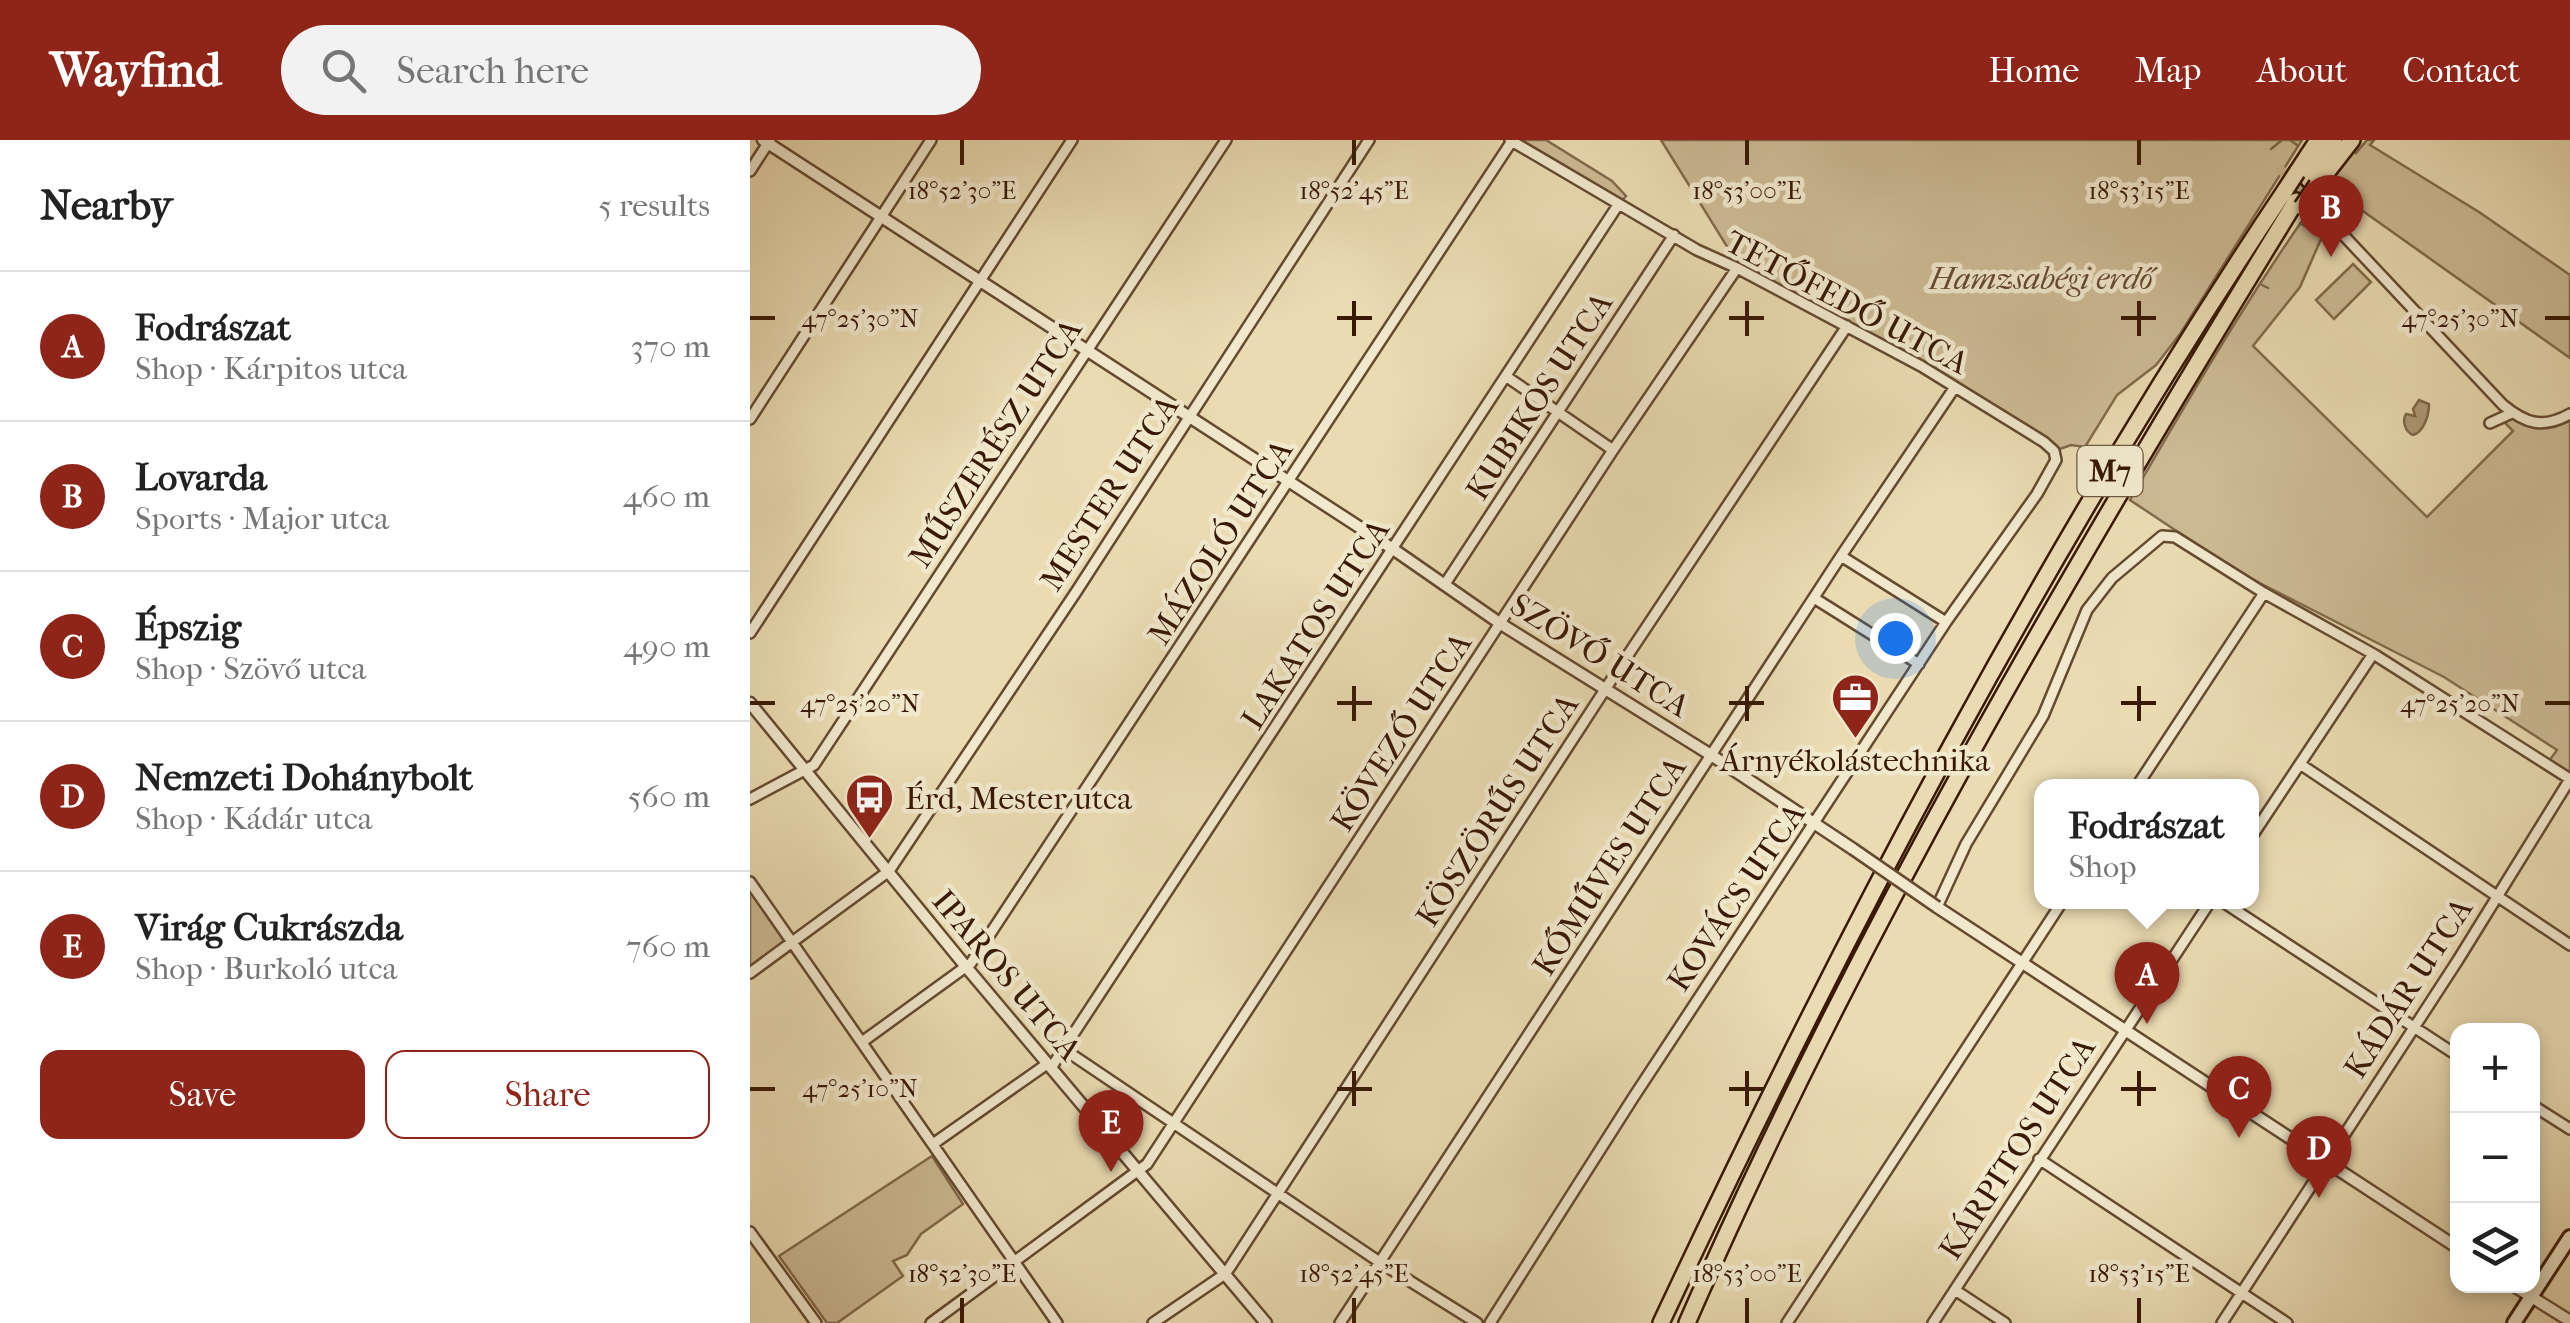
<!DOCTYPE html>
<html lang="en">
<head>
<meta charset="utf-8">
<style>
  body { margin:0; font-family:"IM FELL French Canon",serif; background:#f2f2f2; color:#222 }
  .controls { position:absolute; right:30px; bottom:30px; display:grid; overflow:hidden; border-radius:20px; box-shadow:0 5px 15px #0003 }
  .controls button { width:90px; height:90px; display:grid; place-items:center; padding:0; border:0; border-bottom:2px solid #e0e0e0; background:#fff; color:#222; font:50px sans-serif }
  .you { position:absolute; left:1145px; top:498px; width:35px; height:35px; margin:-25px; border:8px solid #fff; border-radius:50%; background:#1a73e8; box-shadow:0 0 0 15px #1a73e833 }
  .badge { display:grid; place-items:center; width:65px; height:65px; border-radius:50%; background:#8f2418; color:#fff; font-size:32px; font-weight:700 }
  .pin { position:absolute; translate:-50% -82px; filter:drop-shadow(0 2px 5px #0008) }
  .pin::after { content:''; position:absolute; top:52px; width:35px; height:30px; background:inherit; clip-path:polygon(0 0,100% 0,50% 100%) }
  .popup { position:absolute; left:1284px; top:639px; width:225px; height:130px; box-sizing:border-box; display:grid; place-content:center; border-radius:20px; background:#fff; filter:drop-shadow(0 2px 8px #0005); font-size:32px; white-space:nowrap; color:#767676 }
  .popup b { font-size:38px; color:#222 }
  .popup::after { content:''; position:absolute; left:50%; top:100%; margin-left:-20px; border:20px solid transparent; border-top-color:#fff }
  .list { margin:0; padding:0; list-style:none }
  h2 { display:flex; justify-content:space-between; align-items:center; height:130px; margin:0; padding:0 40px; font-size:42px }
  h2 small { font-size:32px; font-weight:400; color:#767676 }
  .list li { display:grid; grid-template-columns:65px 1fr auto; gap:30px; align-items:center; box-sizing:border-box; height:150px; padding:0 40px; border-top:2px solid #e0e0e0 }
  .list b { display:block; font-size:38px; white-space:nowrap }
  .list p { margin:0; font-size:32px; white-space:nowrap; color:#767676 }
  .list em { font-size:32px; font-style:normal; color:#767676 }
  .actions { display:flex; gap:20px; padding:30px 40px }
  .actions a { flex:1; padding:22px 0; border:2px solid #8f2418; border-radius:20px; text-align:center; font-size:35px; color:#8f2418 }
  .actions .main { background:#8f2418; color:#fff }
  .icon { flex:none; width:55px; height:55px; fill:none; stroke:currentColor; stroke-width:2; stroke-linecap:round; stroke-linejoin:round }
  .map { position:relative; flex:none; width:1820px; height:1183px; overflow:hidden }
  header { display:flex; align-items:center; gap:60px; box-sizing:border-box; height:140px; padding:0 50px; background:#8f2418; color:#fff }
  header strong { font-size:48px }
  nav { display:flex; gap:55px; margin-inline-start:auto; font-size:35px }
  .search { width:700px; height:90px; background:#f2f2f2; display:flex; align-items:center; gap:25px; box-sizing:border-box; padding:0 35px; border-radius:55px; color:#767676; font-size:38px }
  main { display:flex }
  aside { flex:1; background:#fff }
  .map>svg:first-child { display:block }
  .green { fill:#ccba94; stroke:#826a4c; stroke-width:2.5 }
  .water { fill:#ae9977; stroke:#7f6649; stroke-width:2.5 }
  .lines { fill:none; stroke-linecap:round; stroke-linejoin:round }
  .stream { stroke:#7f6649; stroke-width:2.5 }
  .minor-tunnel { stroke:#c7b48f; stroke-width:9; stroke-dasharray:9 4.5; stroke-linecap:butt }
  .minor-casing { stroke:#654a30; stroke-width:14 }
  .tertiary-casing { stroke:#654a30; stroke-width:15 }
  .secondary-casing { stroke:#391904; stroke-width:18 }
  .motorway-casing { stroke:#391904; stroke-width:20 }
  .minor { stroke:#f1e8cd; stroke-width:9 }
  .tertiary { stroke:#f1e8cd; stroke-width:10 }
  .secondary { stroke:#f1e8cd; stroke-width:12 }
  .motorway { stroke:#eadbb2; stroke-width:15 }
  .tertiary-bridge-casing { stroke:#654a30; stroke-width:15; stroke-linecap:butt }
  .motorway-bridge-casing { stroke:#391904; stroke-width:20; stroke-linecap:butt }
  .tertiary-bridge { stroke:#f1e8cd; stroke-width:10 }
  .motorway-bridge { stroke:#eadbb2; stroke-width:15 }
  .ticks { fill:none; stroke:#391904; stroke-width:4 }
  .labels { text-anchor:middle; stroke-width:9; stroke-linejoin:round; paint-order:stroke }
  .shield { fill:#f1e8cd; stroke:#705740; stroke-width:2.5 }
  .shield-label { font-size:30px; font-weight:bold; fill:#391904 }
  .park-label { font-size:32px; font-style:italic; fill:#65492f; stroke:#f1e8cd }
  .street-label { font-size:32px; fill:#391904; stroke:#f1e8cd }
  .poi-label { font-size:32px; fill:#391904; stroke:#f1e8cd }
  .ticks-label { font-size:25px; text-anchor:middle; fill:#391904; stroke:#f1e8cd; stroke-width:9; stroke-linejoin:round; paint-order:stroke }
</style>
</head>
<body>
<header>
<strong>Wayfind</strong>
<div class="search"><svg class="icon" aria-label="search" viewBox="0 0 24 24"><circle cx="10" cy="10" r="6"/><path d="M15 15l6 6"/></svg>Search here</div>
<nav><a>Home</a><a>Map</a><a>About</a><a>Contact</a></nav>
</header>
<main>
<aside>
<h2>Nearby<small>5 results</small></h2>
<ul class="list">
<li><span class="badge">A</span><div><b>Fodrászat</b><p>Shop · Kárpitos utca</p></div><em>370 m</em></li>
<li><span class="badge">B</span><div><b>Lovarda</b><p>Sports · Major utca</p></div><em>460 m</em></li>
<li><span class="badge">C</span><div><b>Épszig</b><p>Shop · Szövő utca</p></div><em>490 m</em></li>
<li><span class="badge">D</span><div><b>Nemzeti Dohánybolt</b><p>Shop · Kádár utca</p></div><em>560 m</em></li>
<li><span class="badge">E</span><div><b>Virág Cukrászda</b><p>Shop · Burkoló utca</p></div><em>760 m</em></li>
</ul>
<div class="actions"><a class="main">Save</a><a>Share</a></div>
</aside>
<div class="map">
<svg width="1820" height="1183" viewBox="0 0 1820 1183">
  <rect width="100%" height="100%" fill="#eadbb2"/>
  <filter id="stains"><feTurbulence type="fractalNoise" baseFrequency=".002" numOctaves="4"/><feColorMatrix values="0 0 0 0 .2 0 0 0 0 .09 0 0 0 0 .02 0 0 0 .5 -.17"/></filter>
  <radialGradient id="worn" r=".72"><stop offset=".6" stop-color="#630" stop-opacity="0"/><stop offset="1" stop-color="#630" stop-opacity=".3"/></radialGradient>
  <path class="green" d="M 760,0 L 796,0 L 862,41 L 876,56 L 868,65 Z
    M 911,0 L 1552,0 L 1430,194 L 1406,225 L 1367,255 L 1335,307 L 1321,305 L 1304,311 L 1205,247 L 972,122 L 978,108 Z
    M 1617,0 L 1624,0 L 1620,5 L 1729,72 L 1820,135 L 1820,218 L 1610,69 L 1598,83 L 1591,85 L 1571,64 L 1564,73 L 1582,89 L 1579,93 L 1575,90 L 1550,147 L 1503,206 L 1677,377 L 1763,291 L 1754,282 L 1763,278 C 1784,291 1799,285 1820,276 L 1820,633 L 1799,621 L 1807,610 L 1694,537 L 1488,432 L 1380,360 C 1449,241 1519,120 1603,11 L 1606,13 Z
    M 1603,124 L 1621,142 L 1584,179 L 1566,160 Z
    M 0,748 L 39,802 L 0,829 Z
    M 182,1016 L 213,1064 L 171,1094 L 157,1115 L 143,1121 L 153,1136 L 87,1183 L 77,1183 L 29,1116 Z"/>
  <path class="water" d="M 1669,260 L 1679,264 C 1679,275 1674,292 1663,295 C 1655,292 1652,281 1656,274 L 1665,276 L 1663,269 Z"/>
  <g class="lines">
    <path class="stream" d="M 1540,0 L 1547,5
      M 1521,9 L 1532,0
      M 1558,80 L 1571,89
      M 1550,83 L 1571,96
      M 1512,145 L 1518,148"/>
    <path class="minor-tunnel" d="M 1528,27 L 1558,58"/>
    <defs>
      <path id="minor" d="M 0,31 L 20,0
        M 1567,67 L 1753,265 C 1776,284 1793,289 1820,274
        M 757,237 L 863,310
        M 0,279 L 181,0
        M 1740,283 L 1762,273
        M 1091,416 L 1196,482
        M 695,444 L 924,95
        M 1064,458 L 1169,524
        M 0,493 L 322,0
        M 1550,624 L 1820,805
        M 1387,646 L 1514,453
        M 0,659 L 64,625 L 476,0
        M 1502,696 L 1623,514
        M 0,742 L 307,1183
        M 1473,762 L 1708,916
        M 1187,767 L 1216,704 L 1293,576 L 1337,470 L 1362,438 L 1412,396 L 1425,397 L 1514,453 L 1625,515 L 1820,639
        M 0,833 L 139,731 L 326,452 L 619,0
        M 112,902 L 221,823 L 762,1
        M 315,910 L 631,1123 L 727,1183
        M 301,928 L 868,65
        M 1782,965 L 1820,989
        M 183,1004 L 297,924
        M 1289,1019 L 1537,1183
        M 0,1092 L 66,1183
        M 1205,1150 L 1255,1183
        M 181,1183 L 397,1024 L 863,310 L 987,128
        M 403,1183 L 475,1134 L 480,1127 L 856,548 L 1097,186
        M 590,1183 L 1091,416 L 1205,247
        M 740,1183 L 883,958 L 1196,482 L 1287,354 L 1306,320 L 1304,311 L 1294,302 L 1171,226 L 987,128 L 947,110 L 760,0
        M 1037,1183 L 1312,762
        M 1183,1183 L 1460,762
        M 1472,1183 L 1708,820 L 1820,639"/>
      <path id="tertiary" d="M 13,0 L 643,409 L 751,484 L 961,615 L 1103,709
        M 0,563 L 217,828 L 516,1183
        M 1187,767 L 1708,1108
        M 1764,1146 L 1820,1181"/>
      <path id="secondary" d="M 1764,1183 L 1820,1097"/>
      <path id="motorway" d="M 1547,32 L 1568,0
        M 1559,40 L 1584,0
        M 1567,45 L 1602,0
        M 911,1183 C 1094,792 1296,408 1536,49
        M 937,1183 C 1107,793 1324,423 1546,61"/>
    </defs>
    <use href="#minor" class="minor-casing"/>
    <use href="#tertiary" class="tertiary-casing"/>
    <use href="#secondary" class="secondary-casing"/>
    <use href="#motorway" class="motorway-casing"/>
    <use href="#minor" class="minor"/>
    <use href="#tertiary" class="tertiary"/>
    <use href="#secondary" class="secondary"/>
    <use href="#motorway" class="motorway"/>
    <defs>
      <path id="tertiary-bridge" d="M 1103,709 L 1187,767"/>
      <path id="motorway-bridge" d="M 1536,49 L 1547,32
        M 1552,67 L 1567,45"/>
    </defs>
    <use href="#tertiary-bridge" class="tertiary-bridge-casing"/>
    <use href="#motorway-bridge" class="motorway-bridge-casing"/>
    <use href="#tertiary-bridge" class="tertiary-bridge"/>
    <use href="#motorway-bridge" class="motorway-bridge"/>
  </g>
  <path class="ticks" d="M 212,0 L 212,25M 604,0 L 604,25M 997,0 L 997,25M 1389,0 L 1389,25M 604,161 L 604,196M 997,161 L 997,196M 1389,161 L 1389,196M 0,178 L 25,178M 587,178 L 622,178M 979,178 L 1014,178M 1371,178 L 1406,178M 1795,178 L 1820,178M 604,546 L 604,581M 997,546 L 997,581M 1389,546 L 1389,581M 0,563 L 25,563M 587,563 L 622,563M 979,563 L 1014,563M 1371,563 L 1406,563M 1795,563 L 1820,563M 604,931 L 604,966M 997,931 L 997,966M 1389,931 L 1389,966M 0,949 L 25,949M 587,949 L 622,949M 979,949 L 1014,949M 1371,949 L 1406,949M 212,1158 L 212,1183M 604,1158 L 604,1183M 997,1158 L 997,1183M 1389,1158 L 1389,1183"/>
  <defs>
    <symbol id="office-pin" viewBox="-11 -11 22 30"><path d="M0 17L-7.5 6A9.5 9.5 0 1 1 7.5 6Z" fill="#8f2418" stroke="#f1e8cd"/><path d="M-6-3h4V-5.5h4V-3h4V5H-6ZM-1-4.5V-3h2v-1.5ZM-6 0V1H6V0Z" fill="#fff"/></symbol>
    <symbol id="bus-pin" viewBox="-11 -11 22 30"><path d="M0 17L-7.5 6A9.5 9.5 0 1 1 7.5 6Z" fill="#8f2418" stroke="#f1e8cd"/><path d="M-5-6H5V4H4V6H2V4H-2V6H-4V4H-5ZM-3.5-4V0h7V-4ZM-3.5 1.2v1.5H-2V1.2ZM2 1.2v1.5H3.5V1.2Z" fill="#fff"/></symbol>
  </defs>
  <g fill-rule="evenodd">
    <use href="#office-pin" x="1078" y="530" width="55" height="75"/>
    <use href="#bus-pin" x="92" y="630" width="55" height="75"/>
  </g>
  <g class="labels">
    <rect class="shield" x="1327.5" y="306" width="65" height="50" rx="8"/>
    <g class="shield-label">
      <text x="1360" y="341">M7</text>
    </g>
    <g class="park-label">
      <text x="1291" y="149">Hamzsabégi erdő</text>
    </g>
    <g class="street-label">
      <text transform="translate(1097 162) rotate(28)" y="11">TETŐFEDŐ UTCA</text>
      <text transform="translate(789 256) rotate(-57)" y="11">KUBIKOS UTCA</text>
      <text transform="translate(245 303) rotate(-57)" y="11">MŰSZERÉSZ UTCA</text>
      <text transform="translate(359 353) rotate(-57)" y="11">MESTER UTCA</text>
      <text transform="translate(470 402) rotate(-57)" y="11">MÁZOLÓ UTCA</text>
      <text transform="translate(565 484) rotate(-57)" y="11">LAKATOS UTCA</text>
      <text transform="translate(850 515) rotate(32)" y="11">SZÖVŐ UTCA</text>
      <text transform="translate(651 592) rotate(-57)" y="11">KÖVEZŐ UTCA</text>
      <text transform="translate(747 670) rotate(-57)" y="11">KÖSZÖRŰS UTCA</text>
      <text transform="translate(859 726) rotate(-57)" y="11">KŐMŰVES UTCA</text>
      <text transform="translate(986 757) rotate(-56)" y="11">KOVÁCS UTCA</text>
      <text transform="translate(257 835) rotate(50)" y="11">IPAROS UTCA</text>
      <text transform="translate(1658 848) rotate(-57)" y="11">KÁDÁR UTCA</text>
      <text transform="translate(1267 1008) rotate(-57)" y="11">KÁRPITOS UTCA</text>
    </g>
    <g class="poi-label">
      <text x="1105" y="631">Árnyékolástechnika</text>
      <text x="155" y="669" text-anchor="start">Érd, Mester utca</text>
    </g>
  </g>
  <g class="ticks-label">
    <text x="212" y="59">18°52'30"E</text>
    <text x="604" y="59">18°52'45"E</text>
    <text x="997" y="59">18°53'00"E</text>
    <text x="1389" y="59">18°53'15"E</text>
    <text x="110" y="187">47°25'30"N</text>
    <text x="1710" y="187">47°25'30"N</text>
    <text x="110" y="572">47°25'20"N</text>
    <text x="1710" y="572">47°25'20"N</text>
    <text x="110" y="957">47°25'10"N</text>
    <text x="212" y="1142">18°52'30"E</text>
    <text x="604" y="1142">18°52'45"E</text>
    <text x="997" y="1142">18°53'00"E</text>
    <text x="1389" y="1142">18°53'15"E</text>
  </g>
  <rect width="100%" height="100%" filter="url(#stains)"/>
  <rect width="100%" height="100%" fill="url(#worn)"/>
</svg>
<div class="controls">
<button>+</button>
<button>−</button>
<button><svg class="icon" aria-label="layers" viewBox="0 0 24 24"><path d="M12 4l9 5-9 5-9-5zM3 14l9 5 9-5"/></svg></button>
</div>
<div class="you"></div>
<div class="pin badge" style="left:1397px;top:884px">A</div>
<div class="popup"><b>Fodrászat</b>Shop</div>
<div class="pin badge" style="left:1581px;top:117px">B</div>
<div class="pin badge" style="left:1489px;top:998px">C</div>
<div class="pin badge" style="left:1569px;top:1058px">D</div>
<div class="pin badge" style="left:361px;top:1032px">E</div>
</div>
</main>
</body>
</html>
